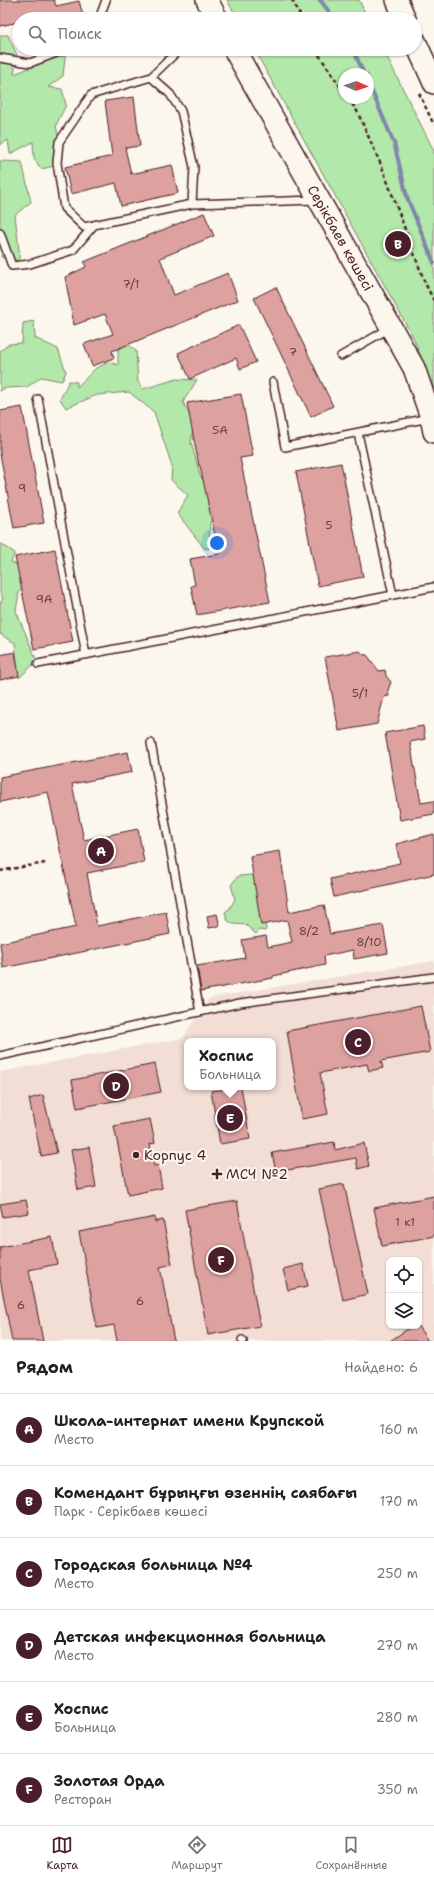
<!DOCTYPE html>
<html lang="ru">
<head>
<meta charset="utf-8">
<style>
  body { margin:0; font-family:"Shantell Sans",sans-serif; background:#f6f6f6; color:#222 }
  .controls { position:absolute; right:12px; bottom:12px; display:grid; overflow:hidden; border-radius:8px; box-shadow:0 1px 3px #0004 }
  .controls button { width:36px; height:36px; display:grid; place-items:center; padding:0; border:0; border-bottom:1px solid #e0e0e0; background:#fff; color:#222; font:20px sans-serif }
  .compass { position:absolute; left:338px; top:68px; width:36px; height:36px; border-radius:50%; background:#fff; box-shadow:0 1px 3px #0004; rotate:92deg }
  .you { position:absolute; left:217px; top:543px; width:14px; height:14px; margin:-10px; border:3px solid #fff; border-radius:50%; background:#1a73e8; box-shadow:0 0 0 6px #1a73e833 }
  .badge { display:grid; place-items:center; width:26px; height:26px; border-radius:50%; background:#4a1f2b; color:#fff; font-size:13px; font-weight:700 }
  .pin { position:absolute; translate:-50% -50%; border:2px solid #fff; box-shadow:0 1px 4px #0006 }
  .popup { position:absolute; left:184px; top:1038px; width:92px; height:52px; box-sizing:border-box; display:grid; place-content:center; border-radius:8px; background:#fff; filter:drop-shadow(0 1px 3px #0005); font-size:13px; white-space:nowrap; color:#767676 }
  .popup b { font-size:15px; color:#222 }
  .popup::after { content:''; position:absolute; left:50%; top:100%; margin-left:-8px; border:8px solid transparent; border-top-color:#fff }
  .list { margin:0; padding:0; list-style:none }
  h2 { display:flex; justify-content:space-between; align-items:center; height:52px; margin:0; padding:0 16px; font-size:17px }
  h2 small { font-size:13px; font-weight:400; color:#767676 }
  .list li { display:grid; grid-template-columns:26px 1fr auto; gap:12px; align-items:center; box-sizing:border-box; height:72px; padding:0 16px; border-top:1px solid #e0e0e0 }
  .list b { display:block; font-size:15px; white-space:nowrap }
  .list p { margin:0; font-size:13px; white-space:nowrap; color:#767676 }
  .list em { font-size:13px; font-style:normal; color:#767676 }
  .icon { flex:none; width:22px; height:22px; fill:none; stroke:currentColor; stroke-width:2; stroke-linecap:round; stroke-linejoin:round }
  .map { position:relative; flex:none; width:434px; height:1341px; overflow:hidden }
  .search { position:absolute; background:#fff; box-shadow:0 1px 3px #0004; left:12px; right:12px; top:12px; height:44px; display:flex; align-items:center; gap:10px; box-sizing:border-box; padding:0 14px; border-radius:22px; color:#767676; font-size:15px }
  .sheet { height:484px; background:#fff }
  nav { display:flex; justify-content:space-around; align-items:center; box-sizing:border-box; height:56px; border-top:1px solid #e0e0e0; background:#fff; font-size:11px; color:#767676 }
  nav a { display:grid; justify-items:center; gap:2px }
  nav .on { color:#4a1f2b }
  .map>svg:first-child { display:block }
  .built { fill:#f2ded5; fill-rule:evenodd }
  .green { fill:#b2e8aa; stroke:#7e846a; fill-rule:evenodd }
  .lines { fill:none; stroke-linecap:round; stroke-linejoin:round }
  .stream { stroke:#7e89a8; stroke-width:4 }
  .building { fill:#dda2a0; stroke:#4a1f2b }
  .lane-casing { stroke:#4a1f2b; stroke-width:10 }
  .secondary-casing { stroke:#4a1f2b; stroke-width:24 }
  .path { stroke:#4a1f2b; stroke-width:2.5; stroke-dasharray:4 3; stroke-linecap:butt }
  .lane { stroke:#fbf7ec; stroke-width:7 }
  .secondary { stroke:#fbf7ec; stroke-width:21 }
  .poi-dot { fill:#4a1f2b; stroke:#fbf7ec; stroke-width:1.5 }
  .labels { text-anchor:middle; stroke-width:4; stroke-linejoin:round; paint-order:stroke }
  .number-label { font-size:12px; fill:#6f4048 }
  .street-label { font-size:14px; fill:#4a1f2b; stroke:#fbf7ec }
  .poi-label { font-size:14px; fill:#4a1f2b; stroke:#fbf7ec; text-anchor:start }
</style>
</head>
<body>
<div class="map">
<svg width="434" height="1341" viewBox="0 0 434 1341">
  <rect width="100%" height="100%" fill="#fbf7ec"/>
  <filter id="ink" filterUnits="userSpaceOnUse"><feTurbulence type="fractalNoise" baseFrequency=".025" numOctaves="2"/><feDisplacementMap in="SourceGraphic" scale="8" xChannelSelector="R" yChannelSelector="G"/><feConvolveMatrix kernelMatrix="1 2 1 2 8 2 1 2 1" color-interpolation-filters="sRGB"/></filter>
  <g filter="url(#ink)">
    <path class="built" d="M 434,961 L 434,1341 L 0,1341 L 0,1072 L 183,1038 L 209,998 ZM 187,1041 L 273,1041 L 273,1087 L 187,1087 ZM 389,1260 L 419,1260 L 419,1326 L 389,1326 Z"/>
    <path class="green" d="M 227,0 L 359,0 L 368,19 L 238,19 Z
      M 0,35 L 8,35 L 17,55 L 14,74 L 32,67 L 39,51 L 43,49 L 66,49 L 63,76 L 48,87 L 62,89 L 66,105 L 56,125 L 62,154 L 59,165 L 41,169 L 34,159 L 33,142 L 10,154 L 8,140 L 0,145 Z
      M 254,49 L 383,49 L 434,151 L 434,389 L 413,337 ZM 344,74 L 368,74 L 368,98 L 344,98 Z
      M 0,161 L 22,162 L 31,202 L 15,215 L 20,258 L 13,262 L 1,257 L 5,232 L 0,232 Z
      M 34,321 L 35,338 L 58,349 L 66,372 L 62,381 L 41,377 L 27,387 L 5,388 L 0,391 L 0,351 L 9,344 L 22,343 L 23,323 Z
      M 128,344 L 136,351 L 138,382 L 143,389 L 177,379 L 197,380 L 183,402 L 194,424 L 191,442 L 200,475 L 218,506 L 210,523 L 209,549 L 204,548 L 177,513 L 188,495 L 171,480 L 172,466 L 154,412 L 129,392 L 97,395 L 66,408 L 60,399 L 69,381 L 77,382 L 77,387 L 96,368 L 109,362 L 118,365 L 118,349 Z
      M 0,543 L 15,553 L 11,562 L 28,570 L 29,584 L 19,592 L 16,611 L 37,661 L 19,678 L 15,643 L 0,634 L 0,604 L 3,598 L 0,593 Z
      M 252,875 L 261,878 L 264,919 L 266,929 L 265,931 L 259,930 L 256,934 L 246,925 L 233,924 L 227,920 L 225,912 L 230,908 L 235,899 L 231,885 L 238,876 Z"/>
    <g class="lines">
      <path class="stream" d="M 320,0 L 335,19
        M 353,49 L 364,74
        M 368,82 L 394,143 L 407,197 L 434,263"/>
    </g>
    <path class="building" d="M 0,0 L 54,0 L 56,6 L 79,1 L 84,19 L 19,19 L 19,22 L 0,26 Z
      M 134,97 L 140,146 L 125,148 L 131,174 L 172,165 L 178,193 L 121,206 L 116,183 L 71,194 L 65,167 L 112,156 L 105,101 Z
      M 204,213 L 214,236 L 160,258 L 174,295 L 228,273 L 238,300 L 112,351 L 114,358 L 92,366 L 84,344 L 113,334 L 105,314 L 74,325 L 65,277 L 86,267 L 84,262 Z
      M 276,287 L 333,406 L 311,417 L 254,298 Z
      M 239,325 L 256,362 L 240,369 L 236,358 L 190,379 L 178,353 Z
      M 241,394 L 253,456 L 240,458 L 270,602 L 197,615 L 191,586 L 195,585 L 190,559 L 219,554 L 200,466 L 199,466 L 187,403 Z
      M 22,407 L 44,523 L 14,528 L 0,454 L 0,411 Z
      M 341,463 L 363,577 L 318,586 L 296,472 Z
      M 55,549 L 73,642 L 34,649 L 15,557 Z
      M 360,651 L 364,655 L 367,655 L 379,671 L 385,670 L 386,676 L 391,682 L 388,690 L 389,696 L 384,697 L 377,724 L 339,731 L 325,657 Z
      M 15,652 L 19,676 L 0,680 L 0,655 Z
      M 423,726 L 425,739 L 410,742 L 421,803 L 434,801 L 434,814 L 400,820 L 385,733 Z
      M 128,752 L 132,772 L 72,784 L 84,840 L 138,829 L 144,862 L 87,873 L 97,926 L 166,912 L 170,934 L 3,968 L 0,943 L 76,927 L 48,792 L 0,802 L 0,777 Z
      M 434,834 L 434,874 L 334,897 L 330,879 L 400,863 L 396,844 Z
      M 280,851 L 289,912 L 324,905 L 330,934 L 383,925 L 388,953 L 354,959 L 353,950 L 324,956 L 325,965 L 273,976 L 273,978 L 201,991 L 197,966 L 245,958 L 242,940 L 266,936 L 268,947 L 292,942 L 287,920 L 261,925 L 250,856 Z
      M 217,914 L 220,926 L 209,928 L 207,916 Z
      M 421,1006 L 430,1052 L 381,1061 L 383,1068 L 369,1071 L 367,1064 L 320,1073 L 328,1114 L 302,1119 L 287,1031 Z
      M 155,1064 L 161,1092 L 77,1108 L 72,1080 Z
      M 241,1087 L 250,1139 L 220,1144 L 211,1091 Z
      M 43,1095 L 57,1153 L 41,1156 L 29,1099 Z
      M 150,1119 L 155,1143 L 150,1144 L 154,1166 L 158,1165 L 162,1188 L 128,1195 L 114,1126 Z
      M 334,1142 L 335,1150 L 364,1143 L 369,1166 L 358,1169 L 356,1158 L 276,1172 L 272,1153 Z
      M 89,1147 L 96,1187 L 78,1190 L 71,1150 Z
      M 344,1184 L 368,1294 L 343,1300 L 319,1189 Z
      M 434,1196 L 434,1236 L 382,1246 L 374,1208 Z
      M 26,1200 L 29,1213 L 3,1217 L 0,1204 Z
      M 237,1201 L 260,1326 L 208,1335 L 185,1210 Z
      M 155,1217 L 155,1222 L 163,1220 L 172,1264 L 160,1267 L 174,1341 L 117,1341 L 114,1325 L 97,1328 L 79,1232 Z
      M 52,1237 L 57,1264 L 29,1270 L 43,1341 L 12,1341 L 0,1279 L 0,1247 Z
      M 303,1264 L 308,1286 L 288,1290 L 283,1269 Z
      M 412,1326 L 418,1326 L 428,1341 L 390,1341 Z"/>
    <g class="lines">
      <defs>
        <path id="lane" d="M 99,19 L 106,0
          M 180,49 L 151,77 L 91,95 L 59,142 L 57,163 L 64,208 L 84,227 L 192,204
          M 0,58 L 30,63 L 67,49
          M 151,77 L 170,94 L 181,111 L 194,167 L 192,204 L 316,200
          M 0,233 L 12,266 L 30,264 L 73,250 L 94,225
          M 341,356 L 390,328
          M 273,382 L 285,447 L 429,418
          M 38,399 L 86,655
          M 393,595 L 434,587
          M 38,664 L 393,595 L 358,433
          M 151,743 L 200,1012
          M 0,1056 L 240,1003 L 434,977
          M 242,1340 L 243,1341"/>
        <g id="secondary">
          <path d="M 207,0 L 217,19"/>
          <path d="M 397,0 L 405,19"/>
          <path d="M 415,41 L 434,83"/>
          <path id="s1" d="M 234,49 L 414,368 L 431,417 L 434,432"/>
        </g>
      </defs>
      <use href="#lane" class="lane-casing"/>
      <use href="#secondary" class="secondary-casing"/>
      <path class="path" d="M 292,0 L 302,19
        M 315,49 L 344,92
        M 419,93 L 434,125
        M 348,98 L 357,111 L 382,167 L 425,283 L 434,301
        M 0,871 L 45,863"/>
      <use href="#lane" class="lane"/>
      <use href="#secondary" class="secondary"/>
    </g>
  </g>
  <g class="poi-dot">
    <circle cx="136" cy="1155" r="4"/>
    <path d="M215 1168h4v4h4v4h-4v4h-4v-4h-4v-4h4z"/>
  </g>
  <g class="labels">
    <g class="number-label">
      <text x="131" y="288">7/1</text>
      <text x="293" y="356">7</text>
      <text x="220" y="434">5А</text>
      <text x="22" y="492">9</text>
      <text x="329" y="529">5</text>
      <text x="44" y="603">9А</text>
      <text x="360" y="697">5/1</text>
      <text x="309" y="935">8/2</text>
      <text x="369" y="946">8/10</text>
      <text x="405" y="1226">1 к1</text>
      <text x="140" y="1305">6</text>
      <text x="21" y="1309">6</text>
    </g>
    <g class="street-label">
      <text dy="5" stroke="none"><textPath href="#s1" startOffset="217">Серікбаев көшесі</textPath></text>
    </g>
    <g class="poi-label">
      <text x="144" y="1160">Корпус 4</text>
      <text x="226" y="1179">МСЧ №2</text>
    </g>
  </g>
</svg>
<div class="controls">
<button><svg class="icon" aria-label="locate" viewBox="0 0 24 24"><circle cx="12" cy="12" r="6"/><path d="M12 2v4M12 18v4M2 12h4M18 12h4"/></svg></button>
<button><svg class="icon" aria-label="layers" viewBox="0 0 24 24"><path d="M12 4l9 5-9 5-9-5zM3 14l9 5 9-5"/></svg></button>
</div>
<svg class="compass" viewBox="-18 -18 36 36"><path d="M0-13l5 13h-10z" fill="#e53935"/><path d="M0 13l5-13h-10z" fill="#767676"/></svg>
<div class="you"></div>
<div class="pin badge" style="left:101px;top:851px">A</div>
<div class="pin badge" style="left:398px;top:244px">B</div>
<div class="pin badge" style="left:358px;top:1042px">C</div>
<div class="pin badge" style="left:116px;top:1086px">D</div>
<div class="pin badge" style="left:230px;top:1118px">E</div>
<div class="popup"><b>Хоспис</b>Больница</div>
<div class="pin badge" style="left:221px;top:1260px">F</div>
<div class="search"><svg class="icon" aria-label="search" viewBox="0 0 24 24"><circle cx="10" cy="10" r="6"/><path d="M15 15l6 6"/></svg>Поиск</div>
</div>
<section class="sheet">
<h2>Рядом<small>Найдено: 6</small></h2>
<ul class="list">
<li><span class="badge">A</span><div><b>Школа-интернат имени Крупской</b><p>Место</p></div><em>160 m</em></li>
<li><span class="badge">B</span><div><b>Комендант бұрыңғы өзеннің саябағы</b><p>Парк · Серікбаев көшесі</p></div><em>170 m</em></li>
<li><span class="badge">C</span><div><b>Городская больница №4</b><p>Место</p></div><em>250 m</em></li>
<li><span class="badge">D</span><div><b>Детская инфекционная больница</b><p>Место</p></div><em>270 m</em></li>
<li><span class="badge">E</span><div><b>Хоспис</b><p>Больница</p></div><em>280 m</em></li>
<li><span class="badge">F</span><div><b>Золотая Орда</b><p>Ресторан</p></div><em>350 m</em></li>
</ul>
</section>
<nav>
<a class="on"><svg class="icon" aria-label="map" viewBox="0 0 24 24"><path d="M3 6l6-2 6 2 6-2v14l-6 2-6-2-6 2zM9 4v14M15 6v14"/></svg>Карта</a>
<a><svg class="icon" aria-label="directions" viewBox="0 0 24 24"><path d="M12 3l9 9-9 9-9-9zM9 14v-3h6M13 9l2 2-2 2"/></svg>Маршрут</a>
<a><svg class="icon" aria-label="saved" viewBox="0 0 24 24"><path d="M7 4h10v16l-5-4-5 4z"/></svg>Сохранённые</a>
</nav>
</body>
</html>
